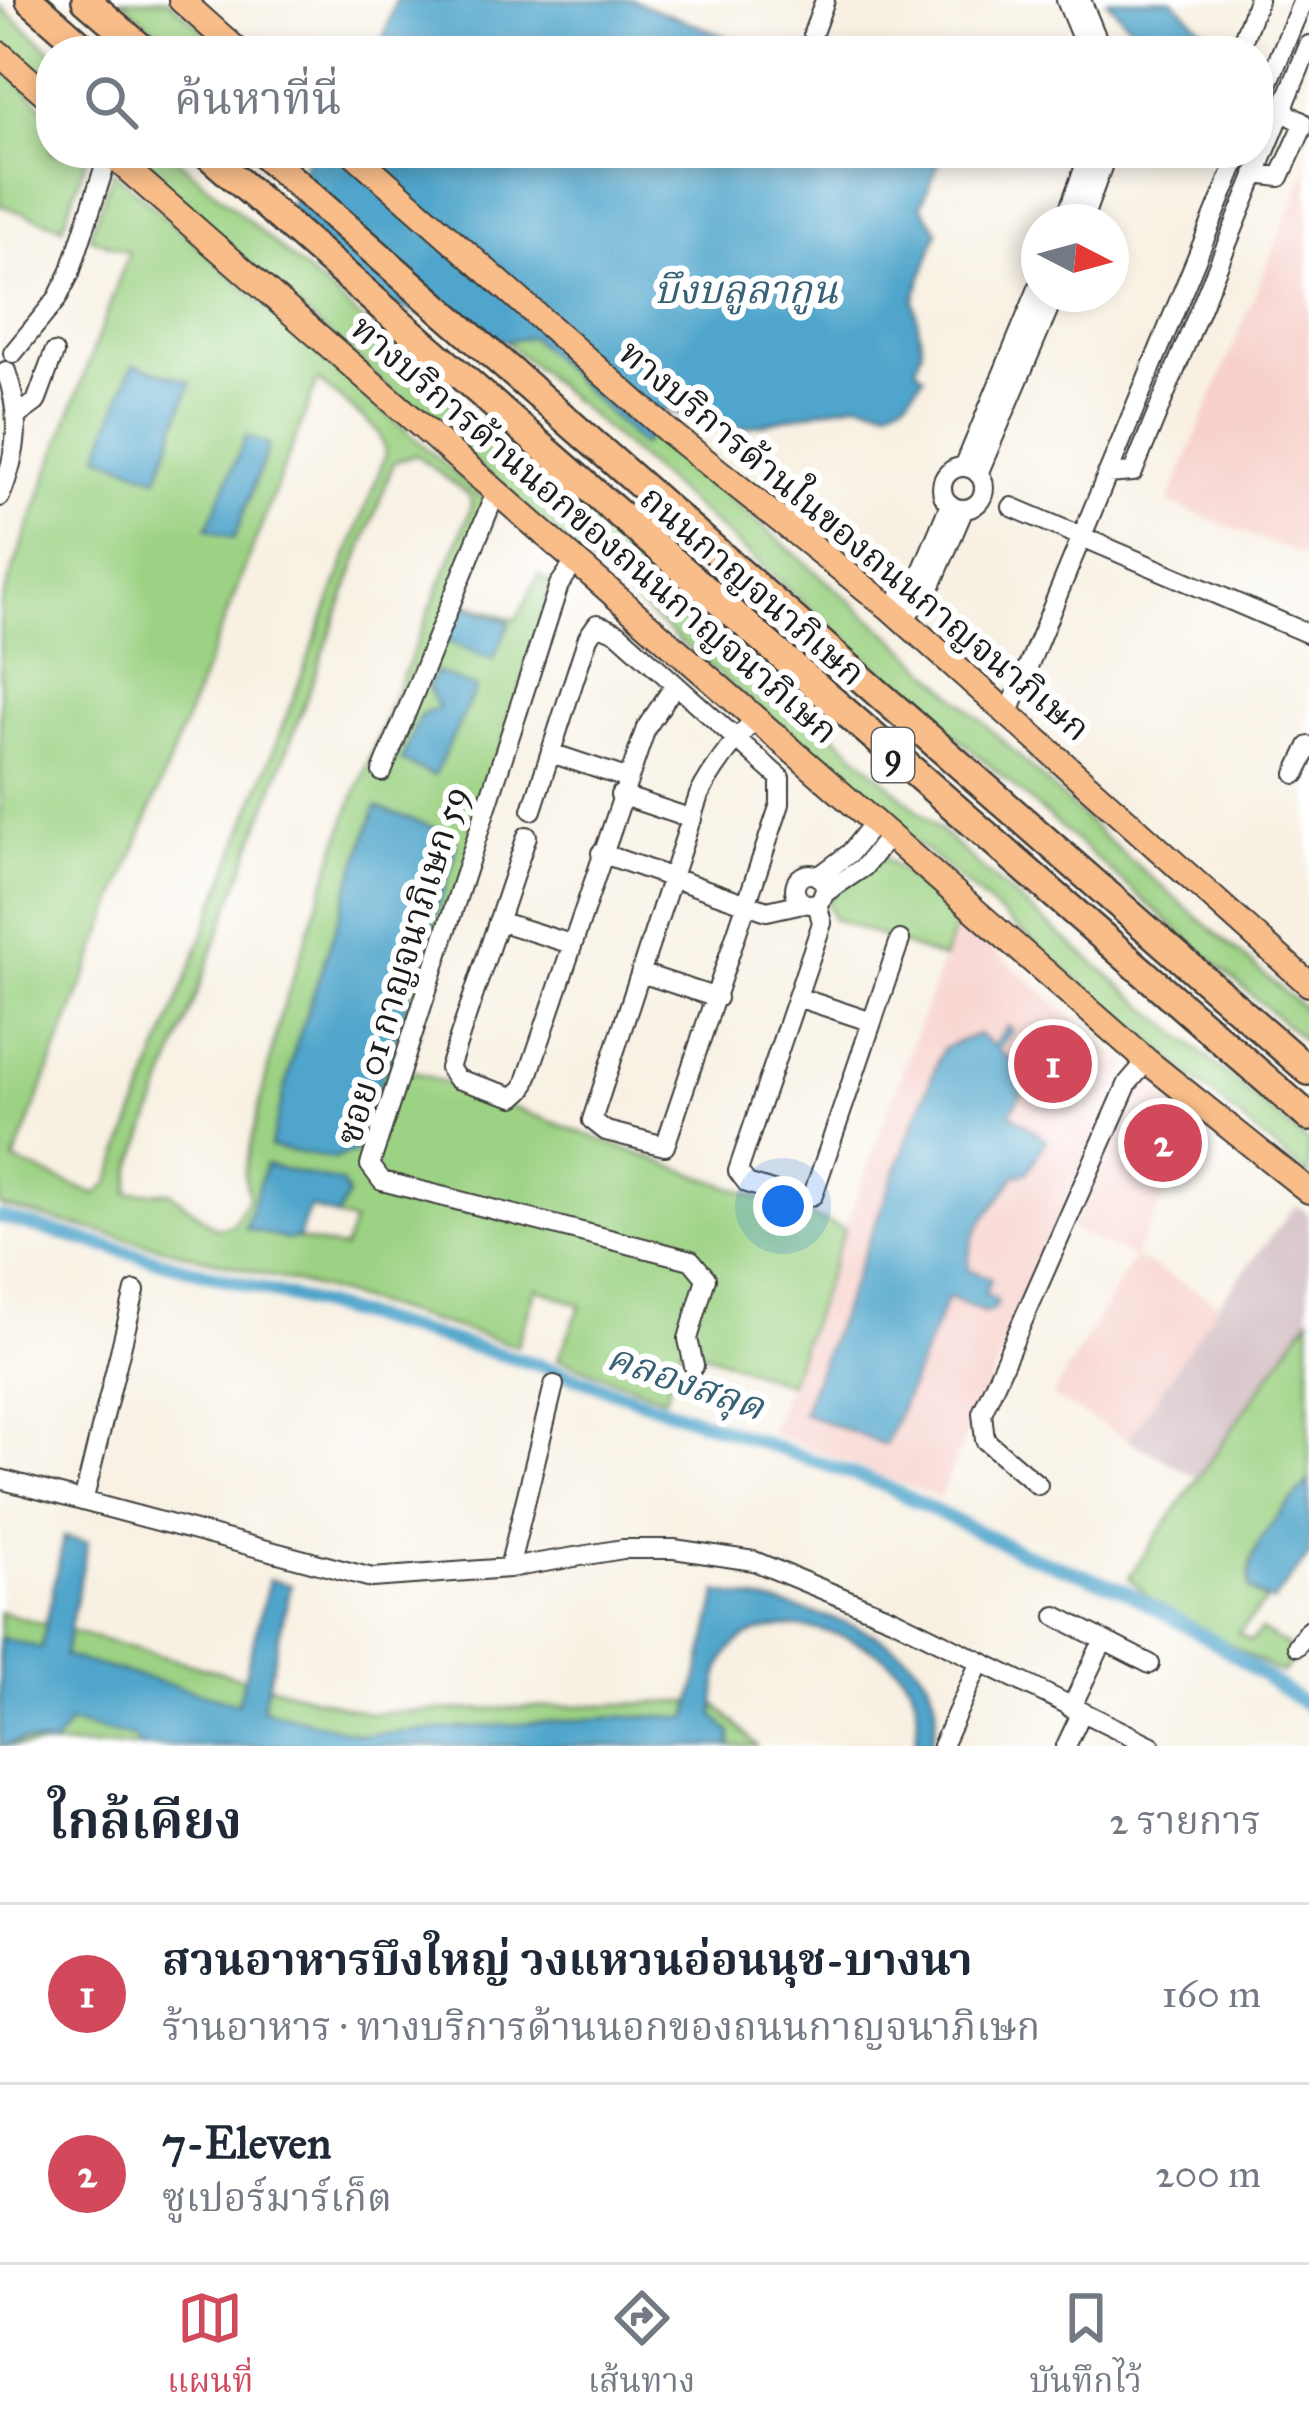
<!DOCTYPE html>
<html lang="th">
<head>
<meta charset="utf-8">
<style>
  body { margin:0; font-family:"IM FELL Great Primer","Noto Serif Thai",serif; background:#f2f2f3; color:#1f2937 }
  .compass { position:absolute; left:1021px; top:204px; width:108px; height:108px; border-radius:50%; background:#fff; box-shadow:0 6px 18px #0003; rotate:96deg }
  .you { position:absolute; left:783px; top:1206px; width:42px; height:42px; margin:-30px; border:9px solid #fff; border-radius:50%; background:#1a73e8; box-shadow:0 0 0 18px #1a73e833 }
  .badge { display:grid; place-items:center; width:78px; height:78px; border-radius:50%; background:#d1495b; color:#fff; font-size:39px; font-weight:700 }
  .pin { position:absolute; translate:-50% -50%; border:6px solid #fff; box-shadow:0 3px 12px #0006 }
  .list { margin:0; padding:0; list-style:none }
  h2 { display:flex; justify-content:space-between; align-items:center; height:156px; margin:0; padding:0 48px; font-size:51px }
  h2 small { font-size:39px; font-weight:400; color:#747a83 }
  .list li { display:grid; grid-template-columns:78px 1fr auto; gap:36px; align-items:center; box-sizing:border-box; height:180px; padding:0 48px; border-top:3px solid #e0e1e3 }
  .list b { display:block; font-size:45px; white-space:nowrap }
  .list p { margin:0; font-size:39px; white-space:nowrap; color:#747a83 }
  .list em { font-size:39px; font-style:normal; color:#747a83 }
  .icon { flex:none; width:66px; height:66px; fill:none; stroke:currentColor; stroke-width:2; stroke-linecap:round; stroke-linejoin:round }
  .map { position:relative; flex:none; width:1309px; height:1746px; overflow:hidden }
  .search { position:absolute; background:#fff; box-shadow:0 6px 18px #0003; left:36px; right:36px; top:36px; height:132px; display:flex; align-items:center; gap:30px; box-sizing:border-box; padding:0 42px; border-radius:48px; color:#747a83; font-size:45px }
  .sheet { height:516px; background:#fff }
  nav { display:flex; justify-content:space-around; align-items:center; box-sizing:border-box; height:168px; border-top:3px solid #e0e1e3; background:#fff; font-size:33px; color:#747a83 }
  nav a { display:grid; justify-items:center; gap:6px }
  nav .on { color:#d1495b }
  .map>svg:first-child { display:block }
  .built { fill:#f7d0cb }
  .industrial { fill:#d2bec2 }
  .green { fill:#9cd283; stroke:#5c7750; stroke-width:3; fill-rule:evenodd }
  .water { fill:#4fa5cb; stroke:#366074; stroke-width:3 }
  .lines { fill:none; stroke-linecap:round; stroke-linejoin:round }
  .canal { stroke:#4fa5cb; stroke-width:14 }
  .minor-casing { stroke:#3d3c3a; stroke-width:22 }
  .major-casing { stroke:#3d3c3a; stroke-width:28 }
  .highway-casing { stroke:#3d3c3a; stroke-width:32 }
  .minor { stroke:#fff; stroke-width:18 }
  .major { stroke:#f9bd89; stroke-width:24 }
  .highway { stroke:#f9bd89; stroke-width:27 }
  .labels { text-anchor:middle; stroke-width:12; stroke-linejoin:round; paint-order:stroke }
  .shield { fill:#fff; stroke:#606060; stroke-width:3 }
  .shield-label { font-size:33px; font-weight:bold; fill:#1c1c1c }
  .street-label { font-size:36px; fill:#1c1c1c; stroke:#fff }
  .water-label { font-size:39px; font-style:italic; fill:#366074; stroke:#fff }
</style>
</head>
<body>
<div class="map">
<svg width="1309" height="1746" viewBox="0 0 1309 1746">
  <rect width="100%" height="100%" fill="#fff"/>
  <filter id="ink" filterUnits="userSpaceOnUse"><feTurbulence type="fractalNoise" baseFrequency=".00833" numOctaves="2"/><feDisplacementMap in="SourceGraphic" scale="24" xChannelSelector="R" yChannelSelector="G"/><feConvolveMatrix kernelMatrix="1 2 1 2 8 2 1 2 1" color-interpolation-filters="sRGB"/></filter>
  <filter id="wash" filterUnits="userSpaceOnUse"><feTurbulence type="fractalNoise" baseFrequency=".004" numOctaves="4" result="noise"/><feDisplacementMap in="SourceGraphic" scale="48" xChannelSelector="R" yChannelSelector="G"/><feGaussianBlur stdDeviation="2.7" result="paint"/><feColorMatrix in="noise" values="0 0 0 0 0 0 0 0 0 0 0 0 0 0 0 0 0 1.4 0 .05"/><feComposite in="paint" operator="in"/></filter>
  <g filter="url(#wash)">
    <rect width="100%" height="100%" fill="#f8f1e3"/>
    <path class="built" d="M 1309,164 L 1309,558 L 1168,503 Z
      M 958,919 L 1128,1066 L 939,1498 L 770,1433 Z
      M 1143,1076 L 1208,1135 L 1174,1175 L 1135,1257 L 1219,1303 L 1128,1440 L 1052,1397 L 1134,1258 L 1070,1229 Z"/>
    <path class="industrial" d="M 1296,1205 L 1309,1214 L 1309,1318 L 1198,1478 L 1128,1440 L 1219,1303 Z"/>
    <path class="green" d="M 121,0 L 169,0 L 227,51 L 178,51 Z
      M 0,6 L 52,51 L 51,91 L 0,44 Z
      M 0,65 L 51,115 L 51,153 L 88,153 L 63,227 L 0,205 Z
      M 122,153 L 170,153 L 714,625 L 989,875 L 1309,1143 L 1309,1177 L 630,599 Z
      M 113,171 L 495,509 L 459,601 L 516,620 L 539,575 L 552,584 L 407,1069 L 845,1229 L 788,1384 L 683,1345 L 665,1398 L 558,1359 L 581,1305 L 536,1288 L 517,1346 L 329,1291 L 0,1206 L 0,606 L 129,252 L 89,237 ZM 318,380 L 378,431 L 386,454 L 109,1183 L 96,1195 L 14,1161 ZM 416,455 L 470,496 L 471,508 L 350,807 L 279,1020 L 244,1174 L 249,1197 L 232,1225 L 215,1228 L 170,1192 L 128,1193 L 131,1172 L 394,462 ZM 455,841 L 358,1149 L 271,1147 L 296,1045 ZM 265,1165 L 341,1183 L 347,1194 L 337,1217 L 353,1223 L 344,1249 L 246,1228 Z
      M 531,337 L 641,445 L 651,431 L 904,647 L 1107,840 L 1309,1013 L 1309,1045 L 505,341 Z
      M 883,856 L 958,919 L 943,959 L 834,919 L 827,903 L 831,896 Z
      M 1309,1318 C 1309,1355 1309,1449 1309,1479 C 1298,1522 1242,1526 1250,1590 L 1266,1601 L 1238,1633 L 1251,1641 L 1261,1630 L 1300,1654 L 1281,1674 L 1148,1597 L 1129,1577 Z
      M 0,1612 L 370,1713 L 713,1701 L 757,1746 L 0,1746 Z"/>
    <path class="water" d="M 396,0 L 632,0 L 763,51 L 379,51 Z
      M 1106,0 L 1173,0 L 1224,49 L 1154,51 Z
      M 309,153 L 943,153 L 921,206 L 938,231 L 914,300 L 922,348 L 916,367 L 924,376 L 907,398 L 888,408 L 859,402 L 744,428 L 663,410 L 642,446 L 531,337 L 505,341 L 341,289 L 280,233 Z
      M 137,365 L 191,382 L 158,478 L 99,455 L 132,366 Z
      M 246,436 L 269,445 L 234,539 L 207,529 Z
      M 461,605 L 510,622 L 493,660 L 446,641 Z
      M 436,672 L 476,688 L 434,776 L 401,761 L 420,716 L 438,708 L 428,687 Z
      M 376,807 L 447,832 L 456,841 L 454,859 L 358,1150 L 333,1159 L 270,1147 L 296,1045 Z
      M 1008,1026 L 1013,1030 L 998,1050 L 1033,1076 L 1010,1113 L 1046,1140 L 1027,1173 L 1015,1175 C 994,1214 970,1220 968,1269 L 991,1278 L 985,1294 L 997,1300 L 996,1307 L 986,1313 L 948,1297 L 885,1445 L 802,1413 L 943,1048 L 978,1034 L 993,1046 Z
      M 265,1165 L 342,1183 L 348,1195 L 337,1217 L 310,1207 L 298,1238 L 286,1240 L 245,1228 Z
      M 1309,1481 L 1309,1555 L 1273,1602 L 1250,1590 C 1244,1544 1281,1514 1309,1481 Z
      M 64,1537 L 88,1542 L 64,1656 L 238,1703 L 269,1579 L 291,1585 L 262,1709 L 364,1735 L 634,1716 L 688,1718 L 718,1592 C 781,1605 919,1624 935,1700 C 939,1714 933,1731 931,1746 L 915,1746 C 918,1728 920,1708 913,1691 C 891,1634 756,1597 724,1660 C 716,1675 716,1698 714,1715 L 731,1733 L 731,1746 L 139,1746 L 133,1737 L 69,1723 L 54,1746 L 24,1741 L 0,1746 L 0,1638 L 41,1648 Z"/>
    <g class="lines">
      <path class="canal" d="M 0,1217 L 543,1366 L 878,1483 L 1020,1552 L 1122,1589 L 1218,1644 L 1309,1707"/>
    </g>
  </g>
  <g filter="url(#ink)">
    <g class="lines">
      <defs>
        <path id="minor" d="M 1066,0 L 1087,51
          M 1081,0 L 1102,51
          M 813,33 L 825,0
          M 1244,37 L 1258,0
          M 1258,108 L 1303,0
          M 1255,174 L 1280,177 L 1302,129 L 1302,122 L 1282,111
          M 1064,222 L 1090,153
          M 1082,222 L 1107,153
          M 13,353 L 57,299 L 70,273 L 109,153
          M 17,416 L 36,402 L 54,353
          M 964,467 L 1039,286
          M942 488a21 21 0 1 1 42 0a21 21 0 1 1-42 0Z
          M 978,474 L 1055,294
          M 1107,474 L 1133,472 L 1309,45
          M 0,497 C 18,452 22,417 6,371
          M 1012,507 L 1309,634
          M 576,561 L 559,585 L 370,1165 L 382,1181 L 691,1260 L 706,1278 L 688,1339 L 694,1366
          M 890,608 L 922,571 L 950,504
          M 903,619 L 931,586 L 964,509
          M 1008,715 L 1240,153
          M 551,753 L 626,778
          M 382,772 L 496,492
          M 1296,774 L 1309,746
          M 620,795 L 692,819
          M 532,810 L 588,637 L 597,624 L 618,633 L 780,778 L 780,804 L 665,1146 L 606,1131 L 592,1120 L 699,795 C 714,766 733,742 756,718
          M 527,836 L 449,1068 L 457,1079 L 514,1097 L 524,1088 L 646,728 L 675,685
          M 601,853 L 767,911 L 803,903
          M795 889a15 15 0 1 1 30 0a15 15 0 1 1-30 0Z
          M 818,877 L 850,853 L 876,820
          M 823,894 L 864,867 L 891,833
          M 817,902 L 822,923 L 738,1171 L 747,1183 L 801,1200 L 813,1195 L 900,940
          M 498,921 L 571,944
          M 641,973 L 717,998
          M 797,997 L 872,1022
          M 0,1479 L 372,1578 L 509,1568 L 623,1549 L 674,1549 L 754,1561 L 894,1619 L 1152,1746
          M 1038,1485 L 985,1440 L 982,1413 L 1128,1083 L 1147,1061
          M 84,1498 L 135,1291
          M 509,1568 L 554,1385
          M 1056,1616 L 1150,1664
          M 1297,1646 L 1309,1629
          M 1071,1708 L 1103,1641
          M 942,1746 L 980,1662
          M 1066,1746 L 1081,1714"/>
        <path id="major" d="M 181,0 L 238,51
          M 0,54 L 51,99
          M 109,153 L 1147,1061 L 1309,1191
          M 353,153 L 668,431 L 890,608 L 1309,984"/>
        <path id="highway" d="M 30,0 L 88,51
          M 86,0 L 145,51
          M 206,153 L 1309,1117
          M 262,153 L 1309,1071"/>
      </defs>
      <use href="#minor" class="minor-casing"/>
      <use href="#major" class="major-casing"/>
      <use href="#highway" class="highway-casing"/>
      <use href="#minor" class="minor"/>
      <use href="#major" class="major"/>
      <use href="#highway" class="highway"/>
    </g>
  </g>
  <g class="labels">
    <rect class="shield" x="872" y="728" width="42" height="54" rx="9"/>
    <g class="shield-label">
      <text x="893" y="767">9</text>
    </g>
    <g class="street-label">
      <text transform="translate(595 529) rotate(41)" y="13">ทางบริการด้านนอกของถนนกาญจนาภิเษก</text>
      <text transform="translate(855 540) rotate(40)" y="13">ทางบริการด้านในของถนนกาญจนาภิเษก</text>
      <text transform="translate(753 585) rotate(41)" y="13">ถนนกาญจนาภิเษก</text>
      <text transform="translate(401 965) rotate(-73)" y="13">ซอย 01 กาญจนาภิเษก 59</text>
    </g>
    <g class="water-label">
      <text x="746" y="303">บึงบลูลากูน</text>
      <text transform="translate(686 1381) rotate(19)" y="14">คลองสลุด</text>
    </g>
  </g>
</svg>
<svg class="compass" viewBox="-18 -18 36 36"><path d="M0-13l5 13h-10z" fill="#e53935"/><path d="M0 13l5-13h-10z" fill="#747a83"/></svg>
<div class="you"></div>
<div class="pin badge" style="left:1053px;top:1064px">1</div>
<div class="pin badge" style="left:1163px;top:1143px">2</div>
<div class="search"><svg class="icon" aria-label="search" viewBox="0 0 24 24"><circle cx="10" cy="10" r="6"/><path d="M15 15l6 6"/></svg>ค้นหาที่นี่</div>
</div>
<section class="sheet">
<h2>ใกล้เคียง<small>2 รายการ</small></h2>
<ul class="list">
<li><span class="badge">1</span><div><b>สวนอาหารบึงใหญ่ วงแหวนอ่อนนุช-บางนา</b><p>ร้านอาหาร · ทางบริการด้านนอกของถนนกาญจนาภิเษก</p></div><em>160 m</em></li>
<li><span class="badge">2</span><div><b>7-Eleven</b><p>ซูเปอร์มาร์เก็ต</p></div><em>200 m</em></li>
</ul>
</section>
<nav>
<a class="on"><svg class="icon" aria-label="map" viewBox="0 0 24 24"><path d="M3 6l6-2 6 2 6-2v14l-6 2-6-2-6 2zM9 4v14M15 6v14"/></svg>แผนที่</a>
<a><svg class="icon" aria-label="directions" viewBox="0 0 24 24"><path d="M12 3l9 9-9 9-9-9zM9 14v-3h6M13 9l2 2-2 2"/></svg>เส้นทาง</a>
<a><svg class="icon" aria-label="saved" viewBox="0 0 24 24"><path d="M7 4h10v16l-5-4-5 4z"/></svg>บันทึกไว้</a>
</nav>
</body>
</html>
